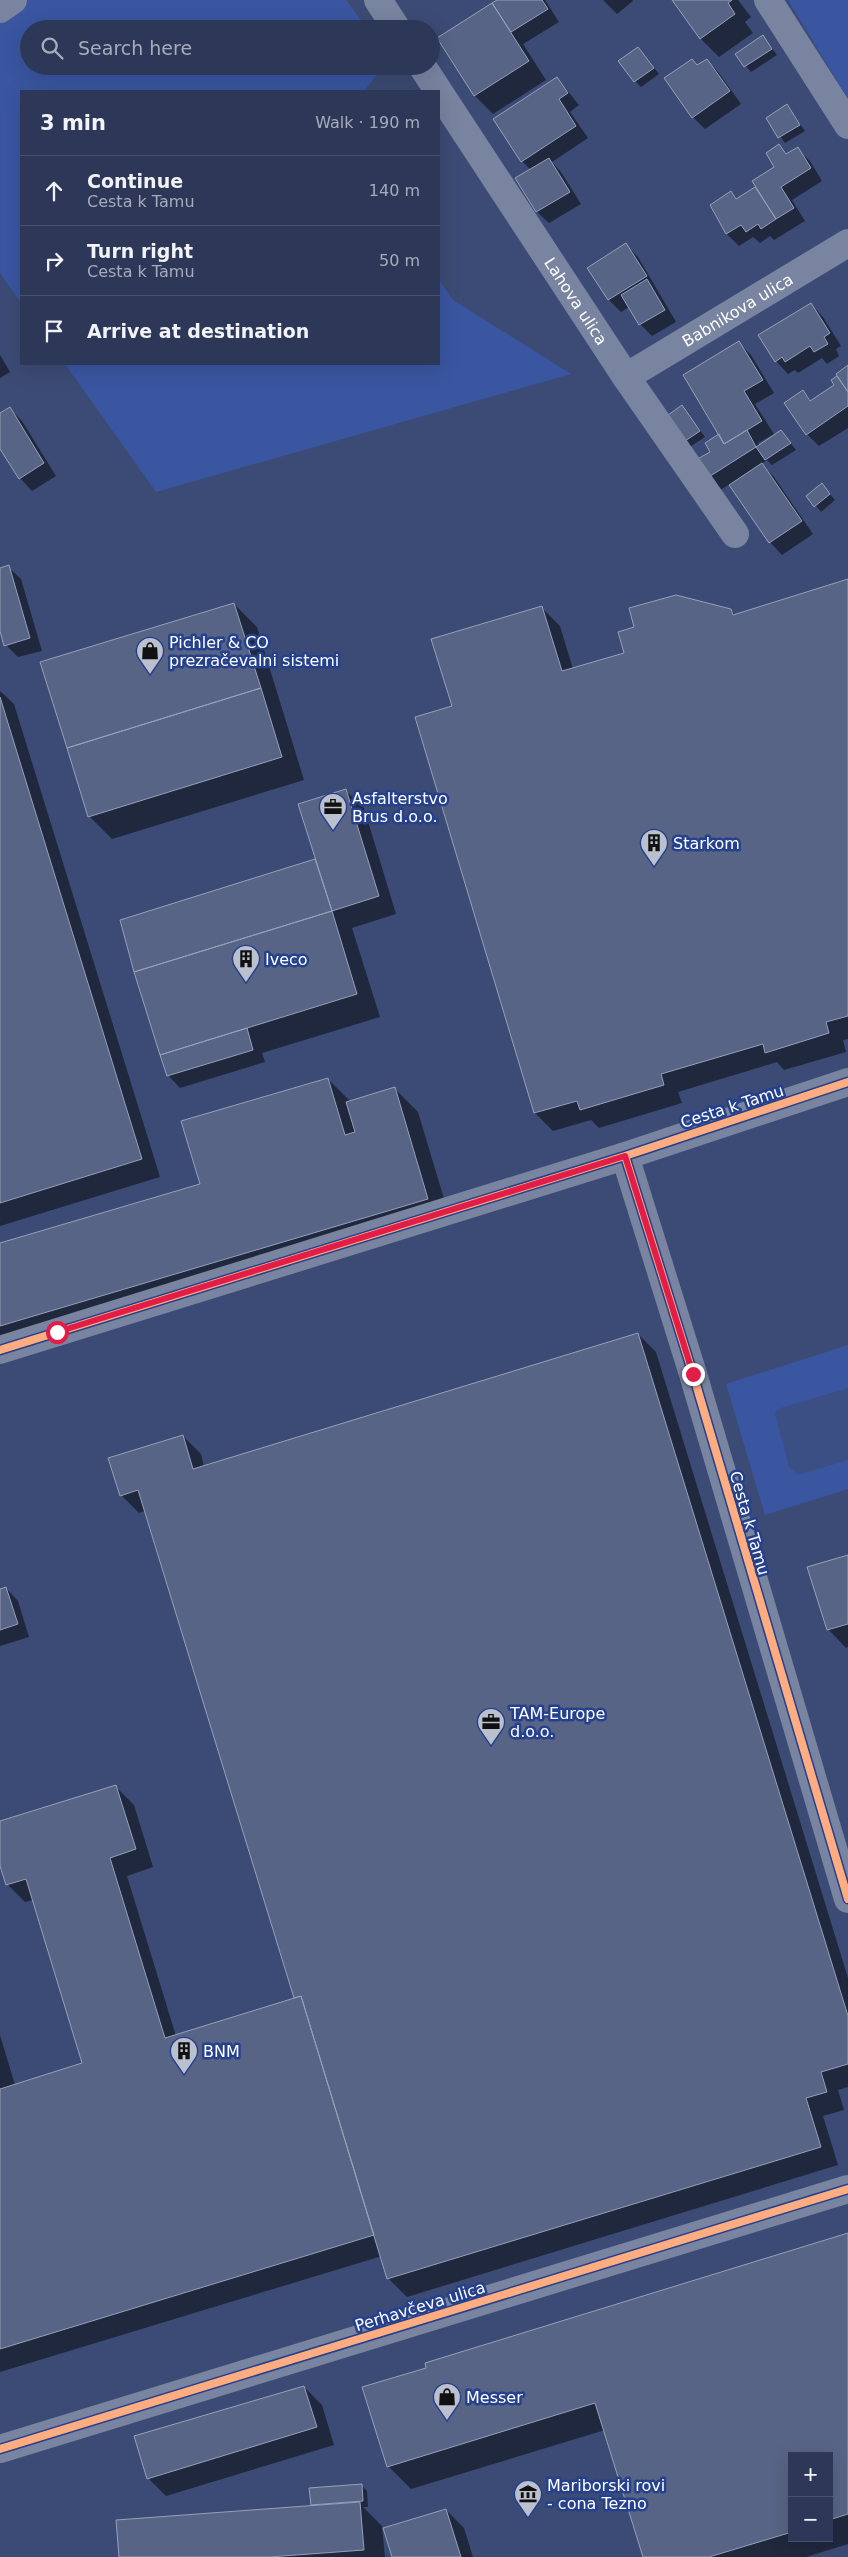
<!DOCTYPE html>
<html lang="en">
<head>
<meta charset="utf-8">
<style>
  body { margin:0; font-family:"DejaVu Sans",sans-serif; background:#394361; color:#f1f3f6 }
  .controls { position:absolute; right:15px; bottom:15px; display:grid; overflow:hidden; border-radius:0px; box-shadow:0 5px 20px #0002 }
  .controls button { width:45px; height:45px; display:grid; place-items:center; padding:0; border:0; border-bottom:1px solid #48526e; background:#2d3858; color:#f1f3f6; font:25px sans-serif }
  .stop { position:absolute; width:15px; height:15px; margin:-11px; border:4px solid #e11d48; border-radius:50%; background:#fff }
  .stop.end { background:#e11d48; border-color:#fff; box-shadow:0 1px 5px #0008 }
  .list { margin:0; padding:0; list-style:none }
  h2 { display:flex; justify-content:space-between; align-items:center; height:65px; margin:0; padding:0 20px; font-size:21px }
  h2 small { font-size:16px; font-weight:400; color:#a7acba }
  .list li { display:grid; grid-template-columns:32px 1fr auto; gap:15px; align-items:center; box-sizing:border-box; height:70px; padding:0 20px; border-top:1px solid #48526e }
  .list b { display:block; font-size:19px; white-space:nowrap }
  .list p { margin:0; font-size:16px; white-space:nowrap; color:#a7acba }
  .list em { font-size:16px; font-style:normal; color:#a7acba }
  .icon { flex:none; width:28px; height:28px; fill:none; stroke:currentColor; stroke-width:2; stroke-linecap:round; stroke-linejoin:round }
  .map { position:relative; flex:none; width:848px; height:2557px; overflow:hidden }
  .search { position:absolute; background:#2d3858; box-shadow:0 5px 20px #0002; left:20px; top:20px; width:420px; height:55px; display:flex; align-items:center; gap:12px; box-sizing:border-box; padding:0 18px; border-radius:28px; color:#a7acba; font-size:19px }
  .panel { position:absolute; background:#2d3858; box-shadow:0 5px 20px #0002; left:20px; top:90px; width:420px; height:275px; border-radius:0px }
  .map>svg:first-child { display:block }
  .green { fill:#3a56a1 }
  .water { fill:#3b4f85 }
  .shadow { fill:#0007; fill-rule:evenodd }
  .building { fill:#586485; stroke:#97a0b8 }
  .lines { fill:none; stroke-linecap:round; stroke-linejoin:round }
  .minor { stroke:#7884a0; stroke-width:28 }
  .tertiary { stroke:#7884a0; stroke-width:28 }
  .cycleway-casing { stroke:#25408c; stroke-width:11 }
  .cycleway { stroke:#ffac80; stroke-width:8 }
  .route { stroke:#e11d48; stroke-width:6 }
  .labels { text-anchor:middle; stroke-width:5; stroke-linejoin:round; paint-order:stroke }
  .street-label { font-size:16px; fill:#fff; stroke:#25408c }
  .poi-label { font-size:16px; fill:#fff; stroke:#25408c; text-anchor:start }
</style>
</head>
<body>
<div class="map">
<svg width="848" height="2557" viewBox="0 0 848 2557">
  <rect width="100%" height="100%" fill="#3c4b75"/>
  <path class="green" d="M 0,0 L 346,0 L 368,29 L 29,29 L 29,66 L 384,66 L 364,91 L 21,91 L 21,303 L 0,273 Z
    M 788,0 L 848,0 L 848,99 Z
    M 439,280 L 453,300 L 571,374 L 156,492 L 65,364 L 439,364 Z
    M 848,1345 L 848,1489 L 765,1515 L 726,1384 Z"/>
  <path class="water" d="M 848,1388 L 848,1460 L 798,1475 L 789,1467 L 775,1413 L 781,1408 Z"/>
  <path class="shadow" d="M 499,0 L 545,0 L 559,22 L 523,44 L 546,80 L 493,114 L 475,96 L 439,38 Z
    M 603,0 L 632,0 L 633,1 L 617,14 Z
    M 673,0 L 738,0 L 751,17 L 745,22 L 753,33 L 719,57 L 701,39 Z
    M 763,37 L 777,55 L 751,72 L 737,55 Z
    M 638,48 L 659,74 L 641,87 L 635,81 Z
    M 707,60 L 719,73 L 741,104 L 705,129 L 693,117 L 698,66 Z
    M 557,78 L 579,105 L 570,112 L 588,138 L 552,162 L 561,172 L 581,204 L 549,223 L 536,211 L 531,170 L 522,161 Z
    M 787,106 L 805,131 L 785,143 L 767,118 Z
    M 779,146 L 788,155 L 797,149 L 810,161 L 822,181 L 792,200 L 805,221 L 774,240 L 770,236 L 760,243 L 753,237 L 739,246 L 727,234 L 712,205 L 731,193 L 738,199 L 757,188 L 776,168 Z
    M 626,245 L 638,257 L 676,322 L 652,336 L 640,324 L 629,307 L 621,312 L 609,300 L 589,268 Z
    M 811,304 L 823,317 L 841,346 L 836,349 L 839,356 L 827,364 L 822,358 L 798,373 L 795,370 L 788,374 L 776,361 Z
    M 739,343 L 751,355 L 774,393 L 755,404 L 774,434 L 758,443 L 760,446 L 781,431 L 796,450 L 772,465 L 767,460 L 761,464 L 774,477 L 813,534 L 782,555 L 770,542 L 730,484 L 717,492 L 705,480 L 712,452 L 720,435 Z
    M 0,355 L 10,372 L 0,378 Z
    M 848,367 L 848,428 L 819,446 L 807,434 L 803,392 L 812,402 L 836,385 L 833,381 Z
    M 682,407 L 705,437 L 688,448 L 683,442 Z
    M 10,409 L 22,421 L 56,476 L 32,491 L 20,478 L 0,446 L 0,415 Z
    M 827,491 L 835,500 L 821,512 L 808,496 Z
    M 8,567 L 21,579 L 42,651 L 18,657 L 6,645 L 0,626 L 0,569 Z
    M 848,581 L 848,1039 L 843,1040 L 846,1052 L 784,1070 L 777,1062 L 678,1092 L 682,1103 L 599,1128 L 591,1120 L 553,1131 L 535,1113 L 417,718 L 453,707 L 542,608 L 560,626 L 573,669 L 625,654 L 731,610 L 735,615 Z
    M 234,604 L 257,627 L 304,780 L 112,839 L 89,816 Z
    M 0,691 L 14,704 L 160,1177 L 0,1226 Z
    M 345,790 L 364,808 L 396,914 L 352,928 L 380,1017 L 262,1053 L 265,1062 L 180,1088 L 168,1075 L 315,860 L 318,864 Z
    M 328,1079 L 351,1102 L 395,1089 L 418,1112 L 451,1222 L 0,1355 L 0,1245 L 201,1185 Z
    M 638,1334 L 656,1352 L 848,1978 L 848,2087 L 838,2090 L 844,2110 L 823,2116 L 838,2165 L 407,2297 L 389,2279 L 382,2256 L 0,2372 L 0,2035 L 15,2085 L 83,2064 L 33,1900 L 25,1902 L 7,1884 L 0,1862 L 0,1822 L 116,1787 L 134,1805 L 153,1867 L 127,1876 L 176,2036 L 295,1999 L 145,1511 L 139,1513 L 121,1495 L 183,1436 L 201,1454 L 204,1467 Z
    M 848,1556 L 848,1647 L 846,1648 L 828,1629 Z
    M 6,1588 L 18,1601 L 29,1637 L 0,1646 L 0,1590 Z
    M 848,2234 L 848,2544 L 806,2557 L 644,2557 L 605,2430 L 411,2489 L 388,2466 L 428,2368 ZM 792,2456 L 829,2456 L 829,2538 L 792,2538 Z
    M 304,2387 L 322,2405 L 334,2445 L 166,2496 L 148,2478 Z
    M 361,2485 L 367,2491 L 368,2507 L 363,2507 L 382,2526 L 385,2557 L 120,2557 L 312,2506 L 311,2489 Z
    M 446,2510 L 464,2528 L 473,2557 L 393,2557 Z"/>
  <path class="building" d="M 497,0 L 542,0 L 548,9 L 511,32 L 492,3 Z
    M 672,0 L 732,0 L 728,3 L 735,14 L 700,39 Z
    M 492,3 L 529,61 L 474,96 L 437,38 Z
    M 763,35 L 772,49 L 744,67 L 735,54 Z
    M 638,47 L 654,68 L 634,82 L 618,61 Z
    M 692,59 L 697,65 L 707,59 L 730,91 L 692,118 L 664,78 Z
    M 557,77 L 568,93 L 559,99 L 576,126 L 521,162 L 493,119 Z
    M 787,104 L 800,125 L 778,138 L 766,118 Z
    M 779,144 L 786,154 L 798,147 L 811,168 L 781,187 L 794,208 L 776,219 L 752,181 L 774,167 L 766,153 Z
    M 549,158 L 570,192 L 536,212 L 515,178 Z
    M 755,187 L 776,219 L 761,229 L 758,224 L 746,232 L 741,225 L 726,234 L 710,205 L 731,191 L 736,199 Z
    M 626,243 L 647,276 L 608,300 L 587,268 Z
    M 647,279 L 665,310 L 639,325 L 621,295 Z
    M 811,303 L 830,333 L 824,337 L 828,344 L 814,352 L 810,346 L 785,362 L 782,357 L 775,362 L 758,335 Z
    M 739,341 L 763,380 L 744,391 L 762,421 L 724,444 L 683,375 Z
    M 848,365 L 848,392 L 836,374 Z
    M 837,376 L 848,392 L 848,406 L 806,435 L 784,403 L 803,390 L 810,401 L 834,385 L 831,380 Z
    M 682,405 L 700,431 L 682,443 L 664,418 Z
    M 10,407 L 44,463 L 19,479 L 0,449 L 0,413 Z
    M 747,430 L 756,447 L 704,480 L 692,462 L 710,452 L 705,443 L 719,434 L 724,444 Z
    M 781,430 L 791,443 L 765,460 L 756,447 Z
    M 762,463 L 802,521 L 769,543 L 729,485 Z
    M 822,483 L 830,494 L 814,507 L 806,496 Z
    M 9,565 L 30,638 L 4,646 L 0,631 L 0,568 Z
    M 848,579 L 848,1016 L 826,1022 L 829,1033 L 765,1053 L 763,1044 L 661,1074 L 664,1085 L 580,1110 L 577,1101 L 534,1113 L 415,717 L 452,706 L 431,639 L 542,606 L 562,671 L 624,653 L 618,632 L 634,627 L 629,608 L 676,595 L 731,609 L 733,615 Z
    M 234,603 L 261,688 L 67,748 L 40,662 Z
    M 261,688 L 282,757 L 88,817 L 67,748 Z
    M 0,697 L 142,1159 L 0,1203 Z
    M 346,789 L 379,896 L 332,911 L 298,804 Z
    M 315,859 L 332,911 L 134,972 L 120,920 Z
    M 332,911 L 357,994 L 160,1055 L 134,972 Z
    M 247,1028 L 253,1050 L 167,1076 L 160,1055 Z
    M 328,1078 L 345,1135 L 355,1132 L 346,1102 L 395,1087 L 428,1199 L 0,1326 L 0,1243 L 200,1184 L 181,1121 Z
    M 638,1333 L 848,2016 L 848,2064 L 821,2072 L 827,2092 L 806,2098 L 821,2147 L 387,2279 L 301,1996 L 294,1998 L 138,1490 L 120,1496 L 108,1458 L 183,1435 L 193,1469 Z
    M 848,1555 L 848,1624 L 827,1630 L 807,1567 Z
    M 6,1587 L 18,1624 L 0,1630 L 0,1589 Z
    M 116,1785 L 136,1849 L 110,1858 L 165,2038 L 301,1996 L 374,2235 L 0,2349 L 0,2089 L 82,2063 L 26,1879 L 6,1885 L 0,1866 L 0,1821 Z
    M 848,2233 L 848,2514 L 829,2520 L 829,2456 L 792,2456 L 792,2532 L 709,2557 L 643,2557 L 595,2403 L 387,2467 L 362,2387 L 426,2368 L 425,2363 Z
    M 304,2386 L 317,2427 L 147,2479 L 134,2436 Z
    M 362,2484 L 363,2501 L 311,2505 L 309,2488 Z
    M 360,2502 L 364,2550 L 269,2557 L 119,2557 L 116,2520 Z
    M 446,2509 L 461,2557 L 392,2557 L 383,2528 Z"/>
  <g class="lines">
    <g class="minor">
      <path d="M 378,0 L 397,29"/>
      <path d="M 768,0 L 848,125"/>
      <path d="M 0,9 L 13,0"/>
      <path id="s1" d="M 422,66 L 626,377 L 735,534"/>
      <path id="s2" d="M 626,377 L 848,243"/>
      <path d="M 625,1156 L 693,1374 L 848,1899"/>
      <path d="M 0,1350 L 625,1156 L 848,1082"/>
    </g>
    <path class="tertiary" d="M 0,2449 L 848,2189"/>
    <defs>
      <path id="cycleway" d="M 625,1156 L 693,1374 L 848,1899
        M 0,1350 L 625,1156 L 848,1082
        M 0,2449 L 848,2189"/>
    </defs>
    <use href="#cycleway" class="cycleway-casing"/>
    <use href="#cycleway" class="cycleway"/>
  </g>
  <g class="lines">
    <path class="route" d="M 57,1332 L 625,1156 L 693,1374"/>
  </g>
  <defs>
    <symbol id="shop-pin" viewBox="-11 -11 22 30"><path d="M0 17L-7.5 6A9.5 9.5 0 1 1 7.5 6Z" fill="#bbc0cf" stroke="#25408c"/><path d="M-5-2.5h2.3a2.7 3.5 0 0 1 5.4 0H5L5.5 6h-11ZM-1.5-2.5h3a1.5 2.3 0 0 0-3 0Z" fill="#111"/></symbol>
    <symbol id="office-pin" viewBox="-11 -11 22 30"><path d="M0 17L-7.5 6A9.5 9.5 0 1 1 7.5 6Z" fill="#bbc0cf" stroke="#25408c"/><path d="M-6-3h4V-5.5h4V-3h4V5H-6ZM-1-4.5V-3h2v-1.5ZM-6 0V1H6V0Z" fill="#111"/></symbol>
    <symbol id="building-pin" viewBox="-11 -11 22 30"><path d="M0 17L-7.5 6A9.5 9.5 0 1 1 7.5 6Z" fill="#bbc0cf" stroke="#25408c"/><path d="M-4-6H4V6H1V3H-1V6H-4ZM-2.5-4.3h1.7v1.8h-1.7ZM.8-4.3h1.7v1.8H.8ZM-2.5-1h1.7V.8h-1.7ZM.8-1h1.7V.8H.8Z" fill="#111"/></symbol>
    <symbol id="museum-pin" viewBox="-11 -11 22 30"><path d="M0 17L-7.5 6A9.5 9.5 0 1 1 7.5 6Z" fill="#bbc0cf" stroke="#25408c"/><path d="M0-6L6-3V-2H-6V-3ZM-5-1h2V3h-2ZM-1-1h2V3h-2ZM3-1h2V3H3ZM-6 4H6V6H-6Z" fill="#111"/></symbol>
  </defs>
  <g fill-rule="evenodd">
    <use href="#shop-pin" x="134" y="635" width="32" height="43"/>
    <use href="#office-pin" x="317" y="791" width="32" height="43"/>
    <use href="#building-pin" x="638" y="827" width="32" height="43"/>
    <use href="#building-pin" x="230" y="943" width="32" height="43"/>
    <use href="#office-pin" x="475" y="1706" width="32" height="43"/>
    <use href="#building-pin" x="168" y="2035" width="32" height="43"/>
    <use href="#shop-pin" x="431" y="2381" width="32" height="43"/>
    <use href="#museum-pin" x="512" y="2478" width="32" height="43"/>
  </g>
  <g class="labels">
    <g class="street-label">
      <text dy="6" stroke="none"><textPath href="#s1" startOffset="281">Lahova ulica</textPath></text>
      <text dy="6" stroke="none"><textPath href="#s2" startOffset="130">Babnikova ulica</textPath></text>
      <text transform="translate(732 1106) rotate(-18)" y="6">Cesta k Tamu</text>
      <text transform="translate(750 1523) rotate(74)" y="6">Cesta k Tamu</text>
      <text transform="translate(420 2306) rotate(-17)" y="6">Perhavčeva ulica</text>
    </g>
    <g class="poi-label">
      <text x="169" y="648">Pichler &amp; CO<tspan x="169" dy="18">prezračevalni sistemi</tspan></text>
      <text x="352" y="804">Asfalterstvo<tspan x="352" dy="18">Brus d.o.o.</tspan></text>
      <text x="673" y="849">Starkom</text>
      <text x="265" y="965">Iveco</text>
      <text x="510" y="1719">TAM-Europe<tspan x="510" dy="18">d.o.o.</tspan></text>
      <text x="203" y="2057">BNM</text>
      <text x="466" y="2403">Messer</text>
      <text x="547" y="2491">Mariborski rovi<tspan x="547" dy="18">- cona Tezno</tspan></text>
    </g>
  </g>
</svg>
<div class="controls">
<button>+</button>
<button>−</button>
</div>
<div class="stop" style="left:57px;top:1332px"></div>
<div class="stop end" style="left:693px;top:1374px"></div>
<div class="search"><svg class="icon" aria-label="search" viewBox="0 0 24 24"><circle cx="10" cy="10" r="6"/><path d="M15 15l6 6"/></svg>Search here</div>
<section class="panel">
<h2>3 min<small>Walk · 190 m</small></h2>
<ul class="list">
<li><svg class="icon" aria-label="ahead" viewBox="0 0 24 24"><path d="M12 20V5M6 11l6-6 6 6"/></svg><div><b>Continue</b><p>Cesta k Tamu</p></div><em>140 m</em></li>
<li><svg class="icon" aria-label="right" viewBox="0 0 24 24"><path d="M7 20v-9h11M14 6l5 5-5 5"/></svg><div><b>Turn right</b><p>Cesta k Tamu</p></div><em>50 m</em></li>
<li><svg class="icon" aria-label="arrive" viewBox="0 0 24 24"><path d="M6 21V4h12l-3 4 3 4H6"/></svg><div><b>Arrive at destination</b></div></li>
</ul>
</section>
</div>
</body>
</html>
